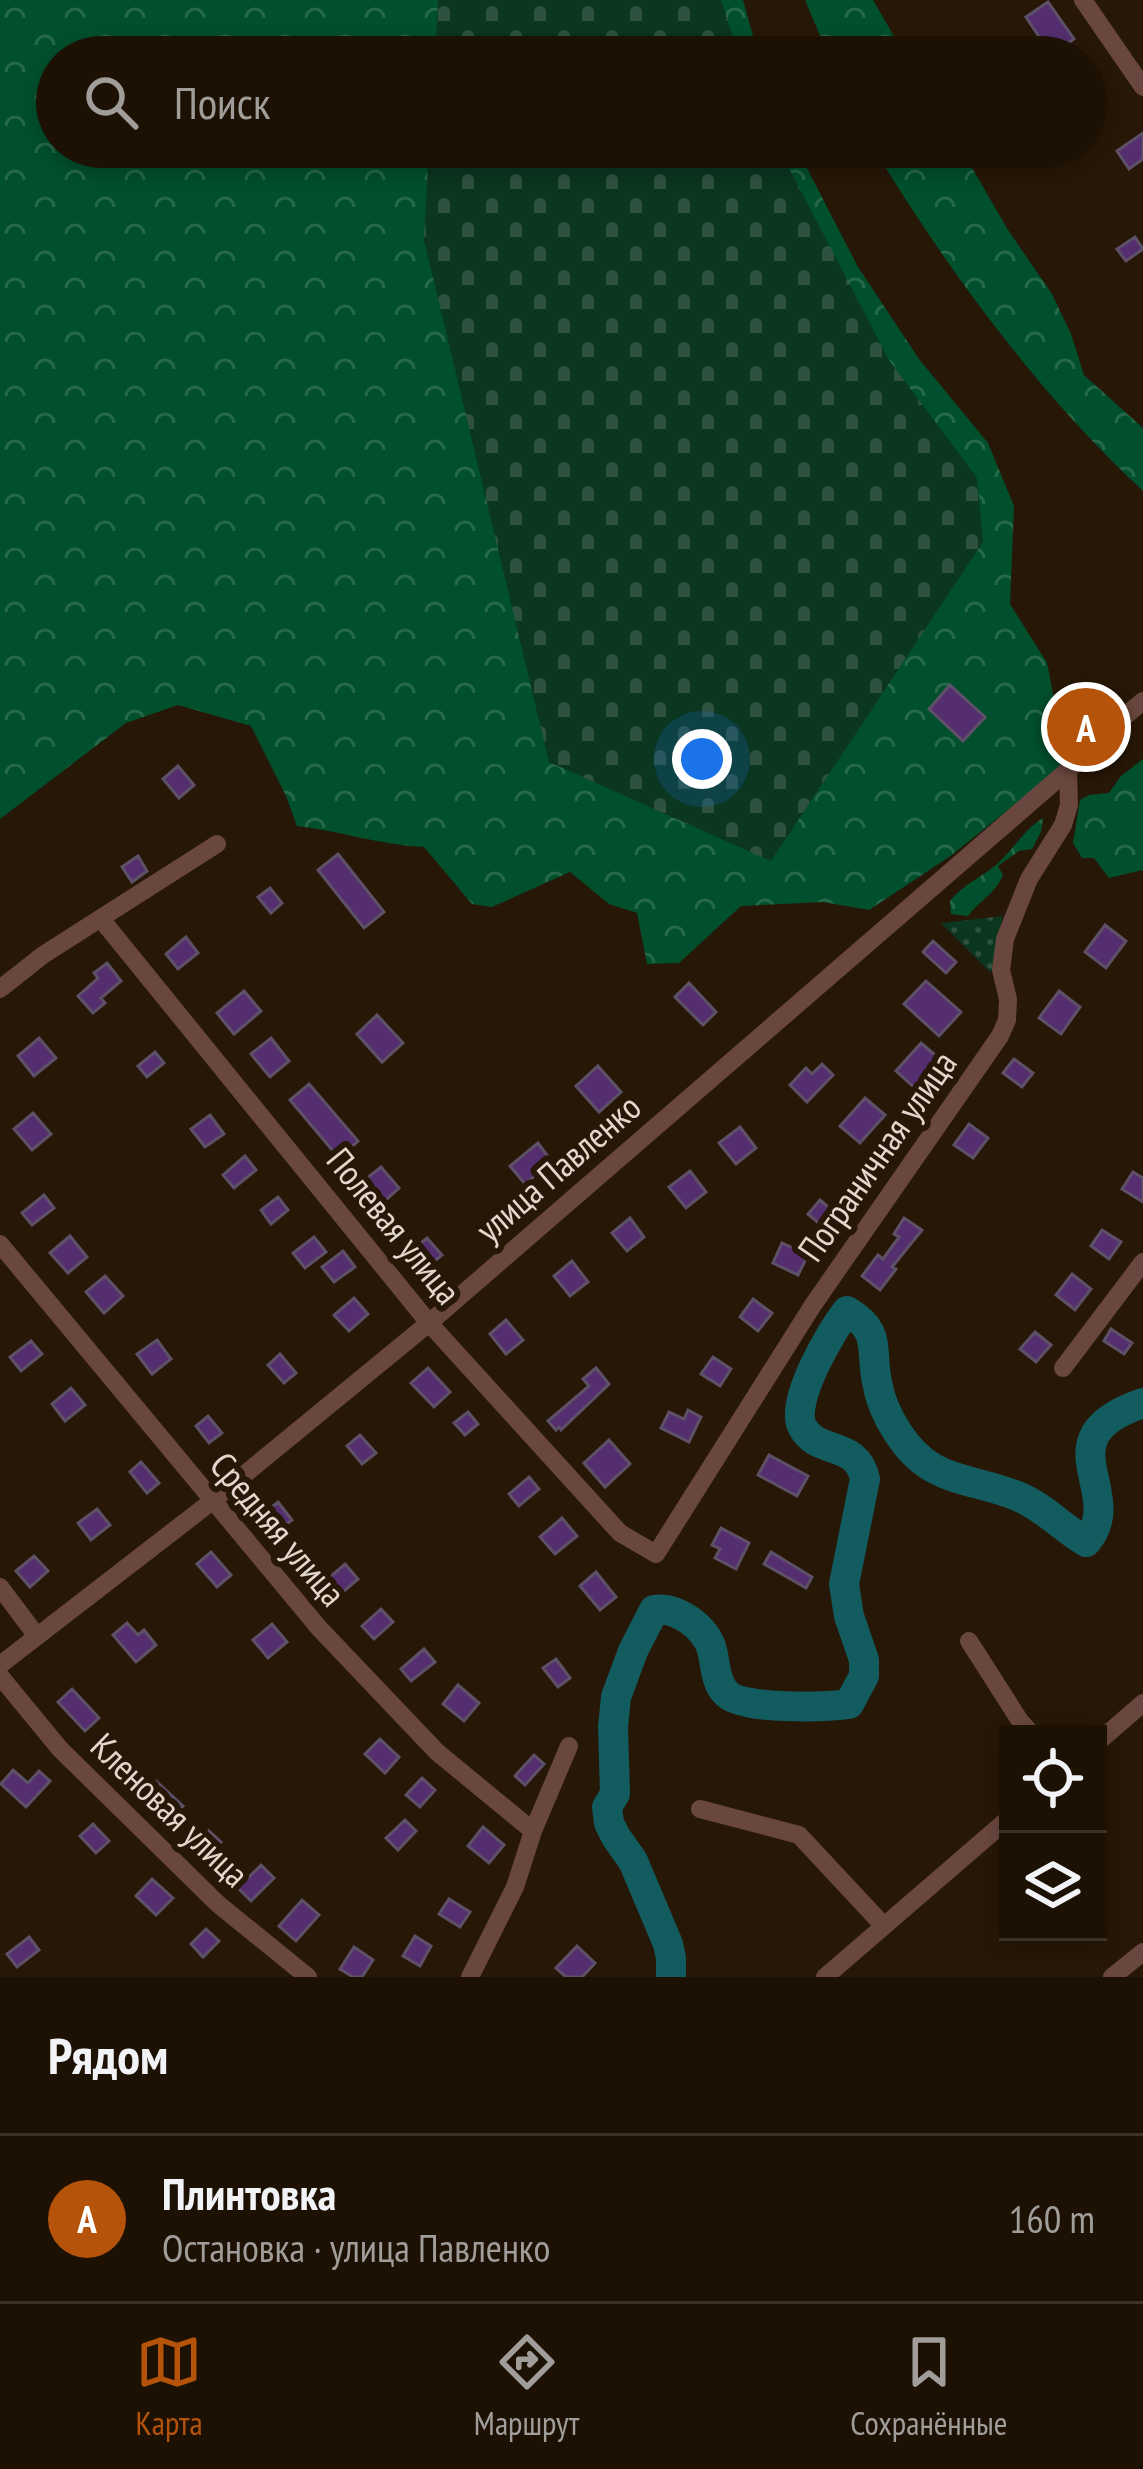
<!DOCTYPE html>
<html lang="ru">
<head>
<meta charset="utf-8">
<style>
  body { margin:0; font-family:"PT Sans Narrow",sans-serif; background:#2a1f13; color:#f1f3f6 }
  .controls { position:absolute; right:36px; bottom:36px; display:grid; overflow:hidden; border-radius:0px; box-shadow:0 6px 18px #0003 }
  .controls button { width:108px; height:108px; display:grid; place-items:center; padding:0; border:0; border-bottom:3px solid #3b3126; background:#1d1104; color:#f1f3f6; font:60px sans-serif }
  .you { position:absolute; left:702px; top:759px; width:42px; height:42px; margin:-30px; border:9px solid #fff; border-radius:50%; background:#1a73e8; box-shadow:0 0 0 18px #1a73e833 }
  .badge { display:grid; place-items:center; width:78px; height:78px; border-radius:50%; background:#b45309; color:#fff; font-size:39px; font-weight:700 }
  .pin { position:absolute; translate:-50% -50%; border:6px solid #fff; box-shadow:0 3px 12px #0006 }
  .list { margin:0; padding:0; list-style:none }
  h2 { display:flex; justify-content:space-between; align-items:center; height:156px; margin:0; padding:0 48px; font-size:51px }
  h2 small { font-size:39px; font-weight:400; color:#a09d9a }
  .list li { display:grid; grid-template-columns:78px 1fr auto; gap:36px; align-items:center; box-sizing:border-box; height:168px; padding:0 48px; border-top:3px solid #3b3126 }
  .list b { display:block; font-size:45px; white-space:nowrap }
  .list p { margin:0; font-size:39px; white-space:nowrap; color:#a09d9a }
  .list em { font-size:39px; font-style:normal; color:#a09d9a }
  .icon { flex:none; width:66px; height:66px; fill:none; stroke:currentColor; stroke-width:2; stroke-linecap:round; stroke-linejoin:round }
  .map { position:relative; flex:none; width:1143px; height:1977px; overflow:hidden }
  .search { position:absolute; background:#1d1104; box-shadow:0 6px 18px #0003; left:36px; right:36px; top:36px; height:132px; display:flex; align-items:center; gap:30px; box-sizing:border-box; padding:0 42px; border-radius:66px; color:#a09d9a; font-size:45px }
  .sheet { height:324px; background:#1d1104 }
  nav { display:flex; justify-content:space-around; align-items:center; box-sizing:border-box; height:168px; border-top:3px solid #3b3126; background:#1d1104; font-size:33px; color:#a09d9a }
  nav a { display:grid; justify-items:center; gap:6px }
  nav .on { color:#b45309 }
  .map>svg:first-child { display:block }
  .forest { fill:url(#forest-crowns) }
  .cemetery { fill:url(#cemetery-stones) }
  .park { fill:url(#park-dots) }
  .lines { fill:none; stroke-linecap:round; stroke-linejoin:round }
  .river { stroke:#125b5e; stroke-width:30 }
  .building { fill:#552e6f; stroke:#5d5167; stroke-width:3 }
  .minor { stroke:#6a473e; stroke-width:18 }
  .labels { text-anchor:middle; stroke-width:12; stroke-linejoin:round; paint-order:stroke }
  .street-label { font-size:36px; fill:#e3d8ce; stroke:#271706 }
</style>
</head>
<body>
<div class="map">
<svg width="1143" height="1977" viewBox="0 0 1143 1977">
  <defs>
    <pattern id="forest-crowns" width="20" height="18" patternUnits="userSpaceOnUse" patternTransform="scale(3)"><rect width="20" height="18" fill="#004f2d"/><path d="M2 6a3 3 0 1 1 6 0M12 15a3 3 0 1 1 6 0" fill="none" stroke="#25684a"/></pattern>
    <pattern id="cemetery-stones" width="16" height="16" patternUnits="userSpaceOnUse" patternTransform="scale(3)"><rect width="16" height="16" fill="#0b3620"/><path d="M2 7V4a2 2 0 0 1 4 0v3zM10 15v-3a2 2 0 0 1 4 0v3z" fill="#2e523f"/></pattern>
    <pattern id="park-dots" width="8" height="8" patternUnits="userSpaceOnUse" patternTransform="scale(3)"><rect width="8" height="8" fill="#0b3620"/><path d="M2 2h.1M6 6h.1" fill="none" stroke="#2e523f" stroke-width="1.8" stroke-linecap="round"/></pattern>
  </defs>
  <rect width="100%" height="100%" fill="#271706"/>
  <path class="forest" d="M 0,0 L 743,0 L 759,57 L 57,57 L 57,147 L 796,147 L 858,267 L 919,359 L 988,443 L 1014,506 L 1010,604 L 1047,663 L 1062,739 L 1062,767 L 949,857 L 869,910 L 823,902 L 741,906 L 679,963 L 647,964 L 637,913 L 609,904 L 570,872 L 492,907 L 472,904 L 424,847 C 380,845 340,831 297,826 L 286,796 L 251,726 L 178,705 L 126,723 L 0,819 Z
    M 805,0 L 873,0 L 906,57 L 829,57 Z
    M 873,147 L 960,147 L 1008,230 L 1052,294 L 1071,334 L 1084,375 L 1143,428 L 1143,491 C 1039,395 946,268 873,147 Z
    M 1143,759 L 1143,870 L 1109,878 L 1094,858 L 1082,858 L 1073,843 L 1080,800 L 1089,795 L 1109,793 L 1121,776 Z
    M 1043,818 L 1041,832 L 1032,849 L 1019,851 L 998,866 L 1003,875 C 996,893 979,901 968,916 L 951,914 L 950,901 C 961,887 974,881 988,871 C 1010,857 1020,832 1043,818 Z"/>
  <path class="cemetery" d="M 438,0 L 721,0 L 740,57 L 435,57 Z
    M 429,147 L 778,147 L 889,360 L 977,478 L 983,542 L 771,861 L 549,762 L 424,240 Z"/>
  <path class="park" d="M 1003,916 L 991,973 L 941,923 Z"/>
  <g class="lines">
    <path class="river" d="M 671,1977 L 671,1958 L 668,1944 L 633,1861 L 616,1837 L 609,1823 L 607,1807 L 615,1794 L 613,1727 L 616,1697 L 633,1651 L 654,1610 C 676,1606 706,1627 712,1650 C 716,1665 715,1683 727,1694 C 743,1710 826,1707 849,1704 L 864,1676 L 864,1660 L 849,1616 L 844,1584 L 865,1479 C 857,1439 816,1456 802,1426 C 790,1401 831,1331 847,1311 C 882,1331 870,1349 877,1382 C 880,1400 888,1418 898,1433 C 931,1484 967,1476 1017,1496 C 1041,1505 1063,1528 1086,1542 C 1129,1493 1039,1438 1143,1403"/>
  </g>
  <path class="building" d="M 1048,2 L 1074,39 L 1051,55 L 1026,17 Z
    M 1086,72 L 1102,96 L 1086,107 Z
    M 1143,133 L 1143,159 L 1129,169 L 1117,151 Z
    M 1135,237 L 1143,249 L 1126,261 L 1117,249 Z
    M 950,685 L 985,717 L 963,741 L 929,709 Z
    M 178,766 L 194,785 L 179,798 L 163,779 Z
    M 338,854 L 384,912 L 364,928 L 318,870 Z
    M 138,856 L 147,871 L 132,882 L 122,867 Z
    M 270,888 L 282,903 L 271,913 L 258,897 Z
    M 1105,925 L 1126,941 L 1106,968 L 1085,952 Z
    M 186,937 L 198,953 L 178,969 L 166,954 Z
    M 933,941 L 956,962 L 946,973 L 923,952 Z
    M 107,963 L 121,981 L 101,998 L 105,1003 L 93,1013 L 78,996 L 98,978 L 94,973 Z
    M 926,981 L 961,1012 L 939,1036 L 904,1004 Z
    M 689,983 L 716,1012 L 703,1025 L 675,997 Z
    M 244,991 L 261,1011 L 234,1034 L 217,1013 Z
    M 1059,991 L 1080,1007 L 1061,1034 L 1039,1018 Z
    M 377,1015 L 403,1043 L 382,1062 L 357,1034 Z
    M 39,1038 L 56,1058 L 34,1076 L 18,1056 Z
    M 271,1038 L 289,1061 L 270,1077 L 251,1054 Z
    M 921,1043 L 941,1060 L 916,1089 L 896,1071 Z
    M 155,1052 L 164,1063 L 147,1077 L 138,1066 Z
    M 1014,1059 L 1033,1073 L 1022,1087 L 1003,1073 Z
    M 822,1064 L 833,1075 L 807,1102 L 790,1085 L 806,1068 L 812,1074 Z
    M 598,1066 L 621,1092 L 599,1112 L 576,1086 Z
    M 309,1084 L 358,1141 L 339,1158 L 290,1100 Z
    M 865,1098 L 885,1115 L 860,1143 L 840,1126 Z
    M 33,1113 L 51,1134 L 32,1150 L 14,1129 Z
    M 210,1115 L 224,1134 L 205,1147 L 191,1129 Z
    M 969,1124 L 988,1138 L 973,1158 L 954,1145 Z
    M 740,1127 L 756,1148 L 736,1164 L 719,1143 Z
    M 538,1143 L 552,1162 L 525,1184 L 510,1166 Z
    M 245,1156 L 256,1170 L 234,1188 L 223,1175 Z
    M 381,1167 L 399,1188 L 380,1205 L 361,1183 Z
    M 690,1171 L 706,1192 L 686,1208 L 669,1187 Z
    M 1133,1172 L 1143,1178 L 1143,1202 L 1122,1189 Z
    M 44,1195 L 54,1208 L 32,1225 L 22,1213 Z
    M 278,1197 L 288,1210 L 271,1224 L 261,1210 Z
    M 820,1200 L 849,1225 L 837,1239 L 808,1214 Z
    M 630,1218 L 644,1237 L 627,1251 L 612,1233 Z
    M 904,1218 L 922,1230 L 892,1267 L 896,1269 L 880,1290 L 862,1276 L 878,1255 L 883,1259 L 899,1237 L 894,1234 Z
    M 1102,1230 L 1121,1242 L 1109,1259 L 1091,1246 Z
    M 70,1236 L 87,1257 L 68,1273 L 50,1253 Z
    M 314,1237 L 326,1252 L 305,1268 L 293,1253 Z
    M 427,1238 L 442,1255 L 431,1264 L 416,1247 Z
    M 782,1243 L 808,1255 L 798,1275 L 773,1263 Z
    M 343,1251 L 355,1267 L 334,1282 L 322,1267 Z
    M 572,1261 L 588,1282 L 570,1296 L 554,1276 Z
    M 1072,1274 L 1091,1289 L 1075,1310 L 1056,1295 Z
    M 105,1276 L 123,1296 L 104,1313 L 86,1292 Z
    M 354,1298 L 368,1314 L 349,1331 L 334,1315 Z
    M 753,1299 L 772,1313 L 758,1331 L 740,1317 Z
    M 506,1320 L 523,1340 L 506,1354 L 490,1334 Z
    M 1111,1329 L 1132,1343 L 1124,1354 L 1104,1341 Z
    M 1035,1332 L 1051,1345 L 1036,1362 L 1020,1349 Z
    M 157,1340 L 171,1359 L 152,1374 L 137,1354 Z
    M 31,1341 L 42,1354 L 21,1371 L 10,1357 Z
    M 280,1354 L 296,1373 L 284,1383 L 268,1365 Z
    M 713,1357 L 731,1369 L 720,1386 L 701,1374 Z
    M 428,1368 L 450,1392 L 434,1407 L 411,1383 Z
    M 596,1368 L 609,1384 L 561,1430 L 559,1427 L 556,1430 L 548,1421 L 589,1386 L 583,1379 Z
    M 71,1388 L 85,1405 L 65,1421 L 52,1404 Z
    M 688,1410 L 701,1417 L 689,1442 L 661,1428 L 669,1412 L 684,1419 Z
    M 468,1412 L 478,1424 L 465,1435 L 454,1423 Z
    M 208,1416 L 222,1433 L 209,1443 L 196,1426 Z
    M 360,1435 L 376,1453 L 362,1464 L 347,1446 Z
    M 609,1440 L 630,1464 L 605,1487 L 584,1463 Z
    M 769,1455 L 808,1476 L 797,1496 L 758,1475 Z
    M 141,1462 L 159,1483 L 147,1493 L 130,1472 Z
    M 529,1477 L 539,1489 L 519,1506 L 509,1494 Z
    M 278,1502 L 292,1520 L 275,1533 L 261,1515 Z
    M 97,1509 L 110,1525 L 91,1540 L 78,1523 Z
    M 562,1518 L 577,1536 L 555,1554 L 540,1537 Z
    M 721,1528 L 749,1543 L 736,1569 L 715,1558 L 720,1549 L 712,1545 Z
    M 211,1552 L 231,1575 L 217,1587 L 197,1564 Z
    M 771,1552 L 812,1577 L 806,1588 L 764,1564 Z
    M 34,1556 L 48,1571 L 30,1587 L 16,1571 Z
    M 345,1564 L 358,1579 L 336,1598 L 323,1583 Z
    M 596,1572 L 616,1597 L 600,1610 L 580,1586 Z
    M 381,1609 L 393,1622 L 374,1639 L 362,1626 Z
    M 127,1623 L 138,1635 L 144,1630 L 156,1645 L 136,1662 L 113,1635 Z
    M 272,1624 L 287,1642 L 268,1658 L 253,1640 Z
    M 424,1649 L 435,1662 L 411,1681 L 401,1669 Z
    M 556,1659 L 570,1678 L 558,1687 L 543,1668 Z
    M 458,1685 L 479,1703 L 464,1721 L 443,1704 Z
    M 72,1689 L 99,1718 L 85,1731 L 58,1702 Z
    M 380,1739 L 399,1757 L 385,1773 L 365,1754 Z
    M 112,1743 L 134,1767 L 120,1779 L 98,1755 Z
    M 534,1755 L 544,1764 L 525,1785 L 515,1776 Z
    M 13,1770 L 28,1783 L 39,1771 L 50,1781 L 26,1807 L 1,1784 Z
    M 422,1778 L 435,1790 L 420,1807 L 406,1795 Z
    M 156,1781 L 183,1806 L 167,1823 L 140,1798 Z
    M 405,1820 L 416,1831 L 398,1850 L 386,1838 Z
    M 93,1824 L 109,1841 L 96,1853 L 80,1836 Z
    M 483,1827 L 504,1845 L 489,1863 L 468,1846 Z
    M 209,1831 L 221,1842 L 204,1859 L 193,1849 Z
    M 261,1865 L 274,1878 L 251,1901 L 238,1888 Z
    M 152,1879 L 173,1898 L 156,1915 L 136,1896 Z
    M 449,1899 L 470,1912 L 460,1927 L 439,1914 Z
    M 302,1900 L 319,1915 L 296,1941 L 279,1926 Z
    M 206,1929 L 219,1941 L 203,1957 L 191,1944 Z
    M 415,1936 L 431,1946 L 420,1966 L 403,1956 Z
    M 29,1937 L 39,1950 L 17,1967 L 7,1954 Z
    M 577,1946 L 595,1963 L 582,1977 L 566,1977 L 556,1968 Z
    M 354,1947 L 373,1960 L 362,1977 L 353,1977 L 340,1969 Z"/>
  <g class="lines">
    <path class="minor" d="M 1083,0 L 1143,87
      M 101,919 L 429,1323 L 620,1533 L 656,1554 L 813,1305 L 1000,1036 L 1007,1020 L 1008,999 L 1001,970 L 1005,939 L 1029,879 L 1063,825 L 1069,805 L 1068,770
      M 0,989 L 43,955 L 217,844
      M 0,1244 L 319,1628 L 437,1752 L 533,1831
      M 1063,1368 L 1143,1262
      M 0,1587 L 36,1635
      M 969,1641 L 1020,1721 L 1032,1734
      M 0,1665 L 211,1502 L 429,1323 L 1068,770 L 1096,740 L 1143,701
      M 0,1676 L 60,1749 L 218,1904 L 308,1977
      M 1098,1742 L 1143,1703
      M 700,1809 L 799,1835 L 883,1925
      M 470,1977 L 515,1887 L 533,1831 L 569,1746
      M 825,1977 L 1008,1819
      M 1112,1977 L 1143,1952"/>
  </g>
  <g class="labels">
    <g class="street-label">
      <text transform="translate(877 1156) rotate(-55)" y="13">Пограничная улица</text>
      <text transform="translate(558 1168) rotate(-41)" y="13">улица Павленко</text>
      <text transform="translate(394 1226) rotate(51)" y="13">Полевая улица</text>
      <text transform="translate(278 1529) rotate(50)" y="13">Средняя улица</text>
      <text transform="translate(170 1810) rotate(44)" y="13">Кленовая улица</text>
    </g>
  </g>
</svg>
<div class="controls">
<button><svg class="icon" aria-label="locate" viewBox="0 0 24 24"><circle cx="12" cy="12" r="6"/><path d="M12 2v4M12 18v4M2 12h4M18 12h4"/></svg></button>
<button><svg class="icon" aria-label="layers" viewBox="0 0 24 24"><path d="M12 4l9 5-9 5-9-5zM3 14l9 5 9-5"/></svg></button>
</div>
<div class="you"></div>
<div class="pin badge" style="left:1086px;top:727px">A</div>
<div class="search"><svg class="icon" aria-label="search" viewBox="0 0 24 24"><circle cx="10" cy="10" r="6"/><path d="M15 15l6 6"/></svg>Поиск</div>
</div>
<section class="sheet">
<h2>Рядом<small></small></h2>
<ul class="list">
<li><span class="badge">A</span><div><b>Плинтовка</b><p>Остановка · улица Павленко</p></div><em>160 m</em></li>
</ul>
</section>
<nav>
<a class="on"><svg class="icon" aria-label="map" viewBox="0 0 24 24"><path d="M3 6l6-2 6 2 6-2v14l-6 2-6-2-6 2zM9 4v14M15 6v14"/></svg>Карта</a>
<a><svg class="icon" aria-label="directions" viewBox="0 0 24 24"><path d="M12 3l9 9-9 9-9-9zM9 14v-3h6M13 9l2 2-2 2"/></svg>Маршрут</a>
<a><svg class="icon" aria-label="saved" viewBox="0 0 24 24"><path d="M7 4h10v16l-5-4-5 4z"/></svg>Сохранённые</a>
</nav>
</body>
</html>
